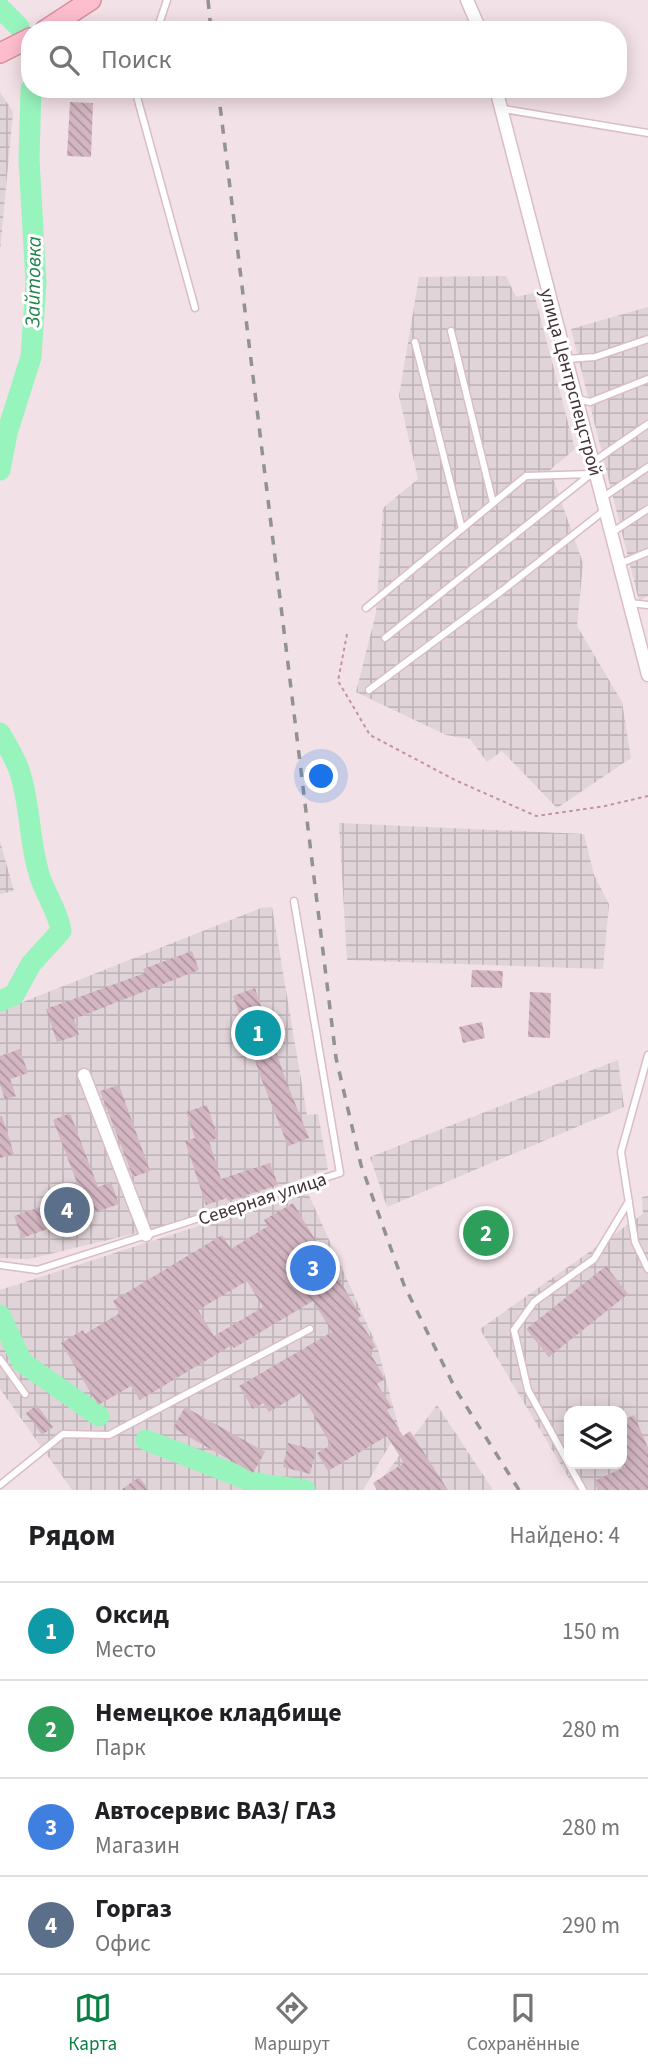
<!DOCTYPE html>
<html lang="ru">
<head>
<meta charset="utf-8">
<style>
  body { margin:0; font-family:"Source Sans 3",sans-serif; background:#f6f6f6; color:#202124 }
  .controls { position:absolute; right:21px; bottom:21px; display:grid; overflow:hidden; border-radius:14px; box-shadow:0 4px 18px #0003 }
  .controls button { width:63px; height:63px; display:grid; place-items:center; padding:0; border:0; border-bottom:2px solid #e0e0e0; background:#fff; color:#202124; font:35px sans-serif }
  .you { position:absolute; left:322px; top:777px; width:24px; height:24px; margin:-18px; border:5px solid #fff; border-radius:50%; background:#1a73e8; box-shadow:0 0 0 10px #1a73e833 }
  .badge { display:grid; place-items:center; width:46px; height:46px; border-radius:50%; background:#0b8043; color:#fff; font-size:23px; font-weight:700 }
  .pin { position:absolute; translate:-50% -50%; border:4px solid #fff; box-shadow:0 2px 7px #0006 }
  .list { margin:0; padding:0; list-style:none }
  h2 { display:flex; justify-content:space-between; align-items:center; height:91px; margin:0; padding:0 28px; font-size:30px }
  h2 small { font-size:23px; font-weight:400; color:#757577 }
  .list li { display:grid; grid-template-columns:46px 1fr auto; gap:21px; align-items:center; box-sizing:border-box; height:98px; padding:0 28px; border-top:2px solid #e0e0e0 }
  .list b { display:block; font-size:26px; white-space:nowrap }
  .list p { margin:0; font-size:23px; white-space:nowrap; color:#757577 }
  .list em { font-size:23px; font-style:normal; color:#757577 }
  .icon { flex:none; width:38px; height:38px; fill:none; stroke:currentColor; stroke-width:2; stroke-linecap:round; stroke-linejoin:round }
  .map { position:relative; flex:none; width:648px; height:1490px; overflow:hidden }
  .search { position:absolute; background:#fff; box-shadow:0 4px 18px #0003; left:21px; right:21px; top:21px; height:77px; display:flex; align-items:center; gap:18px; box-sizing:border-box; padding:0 24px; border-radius:28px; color:#757577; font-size:26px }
  .sheet { height:483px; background:#fff }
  nav { display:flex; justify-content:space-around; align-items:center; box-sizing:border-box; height:98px; border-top:2px solid #e0e0e0; background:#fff; font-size:19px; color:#757577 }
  nav a { display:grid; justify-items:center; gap:4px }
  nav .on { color:#0b8043 }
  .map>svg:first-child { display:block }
  .industrial { fill:url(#industrial-grid); fill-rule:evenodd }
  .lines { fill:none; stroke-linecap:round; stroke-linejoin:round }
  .river { stroke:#98f4bd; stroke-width:21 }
  .building { fill:url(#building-back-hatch); fill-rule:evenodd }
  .service-casing { stroke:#d9bdc7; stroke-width:9 }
  .minor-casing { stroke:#d9bdc7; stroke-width:15 }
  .secondary-casing { stroke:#d88fa2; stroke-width:22 }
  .path { stroke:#c094a4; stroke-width:2; stroke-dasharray:3.5 3.5; stroke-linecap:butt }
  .service { stroke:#fff; stroke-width:6 }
  .minor { stroke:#fff; stroke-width:12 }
  .secondary { stroke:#ffbece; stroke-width:19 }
  .rail { stroke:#929292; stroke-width:3.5; stroke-dasharray:9 9; stroke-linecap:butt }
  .labels { text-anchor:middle; stroke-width:6; stroke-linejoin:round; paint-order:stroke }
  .street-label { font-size:19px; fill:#433239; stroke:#fff }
  .water-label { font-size:21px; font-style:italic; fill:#1f8449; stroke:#fff }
</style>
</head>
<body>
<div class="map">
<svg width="648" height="1490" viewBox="0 0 648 1490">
  <defs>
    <pattern id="industrial-grid" width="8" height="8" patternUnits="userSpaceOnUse" patternTransform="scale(1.75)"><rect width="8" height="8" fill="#e0d4d9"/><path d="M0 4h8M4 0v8" fill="none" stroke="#c1b6bb"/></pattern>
    <pattern id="building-back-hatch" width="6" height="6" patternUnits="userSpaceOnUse" patternTransform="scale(1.75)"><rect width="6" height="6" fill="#d3b6c2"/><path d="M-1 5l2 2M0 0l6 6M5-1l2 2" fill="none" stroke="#ad959f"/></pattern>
  </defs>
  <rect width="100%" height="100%" fill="#f2e1e6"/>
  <path class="industrial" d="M 0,92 L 13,112 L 0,251 Z
    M 506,276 L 516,297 L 534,293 L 575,449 L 550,470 L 583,563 L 577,626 L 622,702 L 631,758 L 557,808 L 502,751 L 487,762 L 470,739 L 446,735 L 356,692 L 376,613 L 383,508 L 418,479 L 399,396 L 419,277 Z
    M 648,307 L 648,596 L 639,601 L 571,329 Z
    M 339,823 L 584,834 L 594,875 L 609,904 L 603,969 L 347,960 Z
    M 0,841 L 14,891 L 0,894 Z
    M 272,907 L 307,1115 L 318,1114 L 328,1169 L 174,1224 L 29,1259 L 0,1258 L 0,1011 L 261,908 Z
    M 618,1060 L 624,1107 L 387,1207 L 370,1157 Z
    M 307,1191 L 377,1346 L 399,1429 L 363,1490 L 72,1490 L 0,1389 L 0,1290 Z
    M 648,1196 L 648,1490 L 576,1490 L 480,1329 L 643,1214 L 642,1197 ZM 569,1411 L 622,1411 L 622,1464 L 569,1464 Z
    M 437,1405 L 493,1490 L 384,1490 L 379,1483 Z"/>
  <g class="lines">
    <path class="river" d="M 0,8 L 19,27
      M 0,470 L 7,433 L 31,357 L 36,283 L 29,159 L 31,89
      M 0,733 C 7,746 16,759 20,773 C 30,804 29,838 38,870 C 43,892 58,909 61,931 L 31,964 L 14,995 L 0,1001
      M 0,1315 L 22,1362 L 99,1416
      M 146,1440 L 259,1484 L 305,1490"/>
  </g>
  <path class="building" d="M 70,102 L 93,103 L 91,157 L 67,156 Z
    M 192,951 L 199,970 L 74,1019 L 79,1035 L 57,1042 L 46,1009 L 145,973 L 143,969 Z
    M 472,970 L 503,971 L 502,988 L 471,987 Z
    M 255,988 L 285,1078 L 309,1138 L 288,1146 L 261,1078 L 233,996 Z
    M 530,992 L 551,993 L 550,1038 L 528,1037 Z
    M 482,1022 L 485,1038 L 463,1043 L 459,1027 Z
    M 20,1049 L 28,1073 L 10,1079 L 16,1096 L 5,1100 L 0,1084 L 0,1056 Z
    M 119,1085 L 150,1171 L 133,1177 L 100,1091 Z
    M 207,1105 L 218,1138 L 209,1141 L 221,1179 L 270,1163 L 278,1185 L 228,1201 L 227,1198 L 206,1205 L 185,1141 L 195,1138 L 186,1112 Z
    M 70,1113 L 98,1187 L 111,1182 L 119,1204 L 22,1238 L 14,1216 L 81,1193 L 53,1120 Z
    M 0,1116 L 2,1116 L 14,1154 L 0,1158 Z
    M 293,1203 L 361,1316 L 358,1318 L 376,1347 L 369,1351 L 385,1379 L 377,1384 L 392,1407 L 387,1410 L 403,1436 L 410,1431 L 448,1490 L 377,1490 L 373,1483 L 404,1463 L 387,1436 L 328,1471 L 317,1453 L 331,1445 L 301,1393 L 269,1412 L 263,1403 L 253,1409 L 239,1386 L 332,1332 L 313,1301 L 234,1348 L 232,1345 L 140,1400 L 131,1386 L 98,1405 L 61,1343 L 83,1330 L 85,1334 L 120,1313 L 113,1301 L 222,1235 L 231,1249 L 268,1226 L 264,1220 ZM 247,1281 L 263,1307 L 214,1336 L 198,1310 Z
    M 606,1266 L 628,1294 L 549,1357 L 526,1329 Z
    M 37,1405 L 53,1427 L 42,1435 L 26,1413 Z
    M 185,1407 L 265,1452 L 253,1473 L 173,1428 Z
    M 634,1415 L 648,1448 L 648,1490 L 598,1490 L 594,1481 L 625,1467 L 622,1460 L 622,1420 Z
    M 288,1443 L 316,1450 L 310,1474 L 283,1467 Z
    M 139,1477 L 149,1490 L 121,1490 Z"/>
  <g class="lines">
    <defs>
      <path id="service" d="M 157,30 L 167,0
        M 137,89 L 136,93 L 195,308
        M 503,109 L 648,133
        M 451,331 L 493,503
        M 415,342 L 462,529
        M 566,359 L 595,357 L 648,339
        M 578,399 L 590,402 L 648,379
        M 593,462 L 648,424
        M 602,498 L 648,467
        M 611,533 L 648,509
        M 619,564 L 648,552
        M 629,603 L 648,605
        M 366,608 L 526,476 L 591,474
        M 385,638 L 591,474
        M 369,690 L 503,590 L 605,510
        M 648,1055 L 621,1152 L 635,1242 L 648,1269
        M 0,1265 L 37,1270 L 340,1173 L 294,901
        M 0,1359 L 25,1394
        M 0,1485 L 63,1434 L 109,1435 L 310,1329
        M 583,1490 L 528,1390 L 514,1330 L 534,1302 L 594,1259 L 629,1201"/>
      <path id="minor" d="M 467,0 L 480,30
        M 496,89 L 648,675
        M 84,1075 L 146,1235"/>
      <path id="secondary" d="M 45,30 L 91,0
        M 0,53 L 30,38"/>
    </defs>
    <use href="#service" class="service-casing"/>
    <use href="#minor" class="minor-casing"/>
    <use href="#secondary" class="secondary-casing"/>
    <path class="path" d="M 347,634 L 338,681 L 370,735 L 455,780 L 536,816 L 605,806 L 648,796"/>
    <use href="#service" class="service"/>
    <use href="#minor" class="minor"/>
    <use href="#secondary" class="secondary"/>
    <path class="rail" d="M 208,0 L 211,30
      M 218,89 L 336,1058 L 361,1165 L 404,1285 L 456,1390 L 519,1490"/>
  </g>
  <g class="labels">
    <g class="street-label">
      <text transform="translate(572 382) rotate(75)" y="7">улица Центрспецстрой</text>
      <text transform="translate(262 1198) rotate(-18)" y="7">Северная улица</text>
    </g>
    <g class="water-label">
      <text transform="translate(33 282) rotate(-89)" y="7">Зайтовка</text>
    </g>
  </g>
</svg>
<div class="controls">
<button><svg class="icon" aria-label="layers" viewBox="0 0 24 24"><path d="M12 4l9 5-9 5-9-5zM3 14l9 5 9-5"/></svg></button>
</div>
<div class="you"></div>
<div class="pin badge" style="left:258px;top:1033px;background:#0f9aa8">1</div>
<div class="pin badge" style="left:486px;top:1233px;background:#2e9e5b">2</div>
<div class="pin badge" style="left:313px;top:1268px;background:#3f7fe0">3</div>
<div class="pin badge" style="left:67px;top:1210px;background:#5c6f8a">4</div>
<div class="search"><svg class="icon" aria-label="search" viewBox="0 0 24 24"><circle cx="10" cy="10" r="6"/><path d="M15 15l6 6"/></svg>Поиск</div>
</div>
<section class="sheet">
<h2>Рядом<small>Найдено: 4</small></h2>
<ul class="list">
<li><span class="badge" style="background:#0f9aa8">1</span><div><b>Оксид</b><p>Место</p></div><em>150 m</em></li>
<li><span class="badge" style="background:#2e9e5b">2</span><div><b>Немецкое кладбище</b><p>Парк</p></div><em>280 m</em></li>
<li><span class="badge" style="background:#3f7fe0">3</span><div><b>Автосервис ВАЗ/ ГАЗ</b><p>Магазин</p></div><em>280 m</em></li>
<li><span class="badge" style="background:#5c6f8a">4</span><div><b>Горгаз</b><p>Офис</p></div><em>290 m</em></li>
</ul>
</section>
<nav>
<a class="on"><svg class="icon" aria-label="map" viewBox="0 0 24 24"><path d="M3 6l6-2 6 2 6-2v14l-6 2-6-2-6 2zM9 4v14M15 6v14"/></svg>Карта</a>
<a><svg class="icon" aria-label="directions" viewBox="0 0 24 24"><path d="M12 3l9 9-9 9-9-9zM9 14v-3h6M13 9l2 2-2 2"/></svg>Маршрут</a>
<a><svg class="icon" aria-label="saved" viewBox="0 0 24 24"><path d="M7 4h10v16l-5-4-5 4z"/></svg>Сохранённые</a>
</nav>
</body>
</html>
